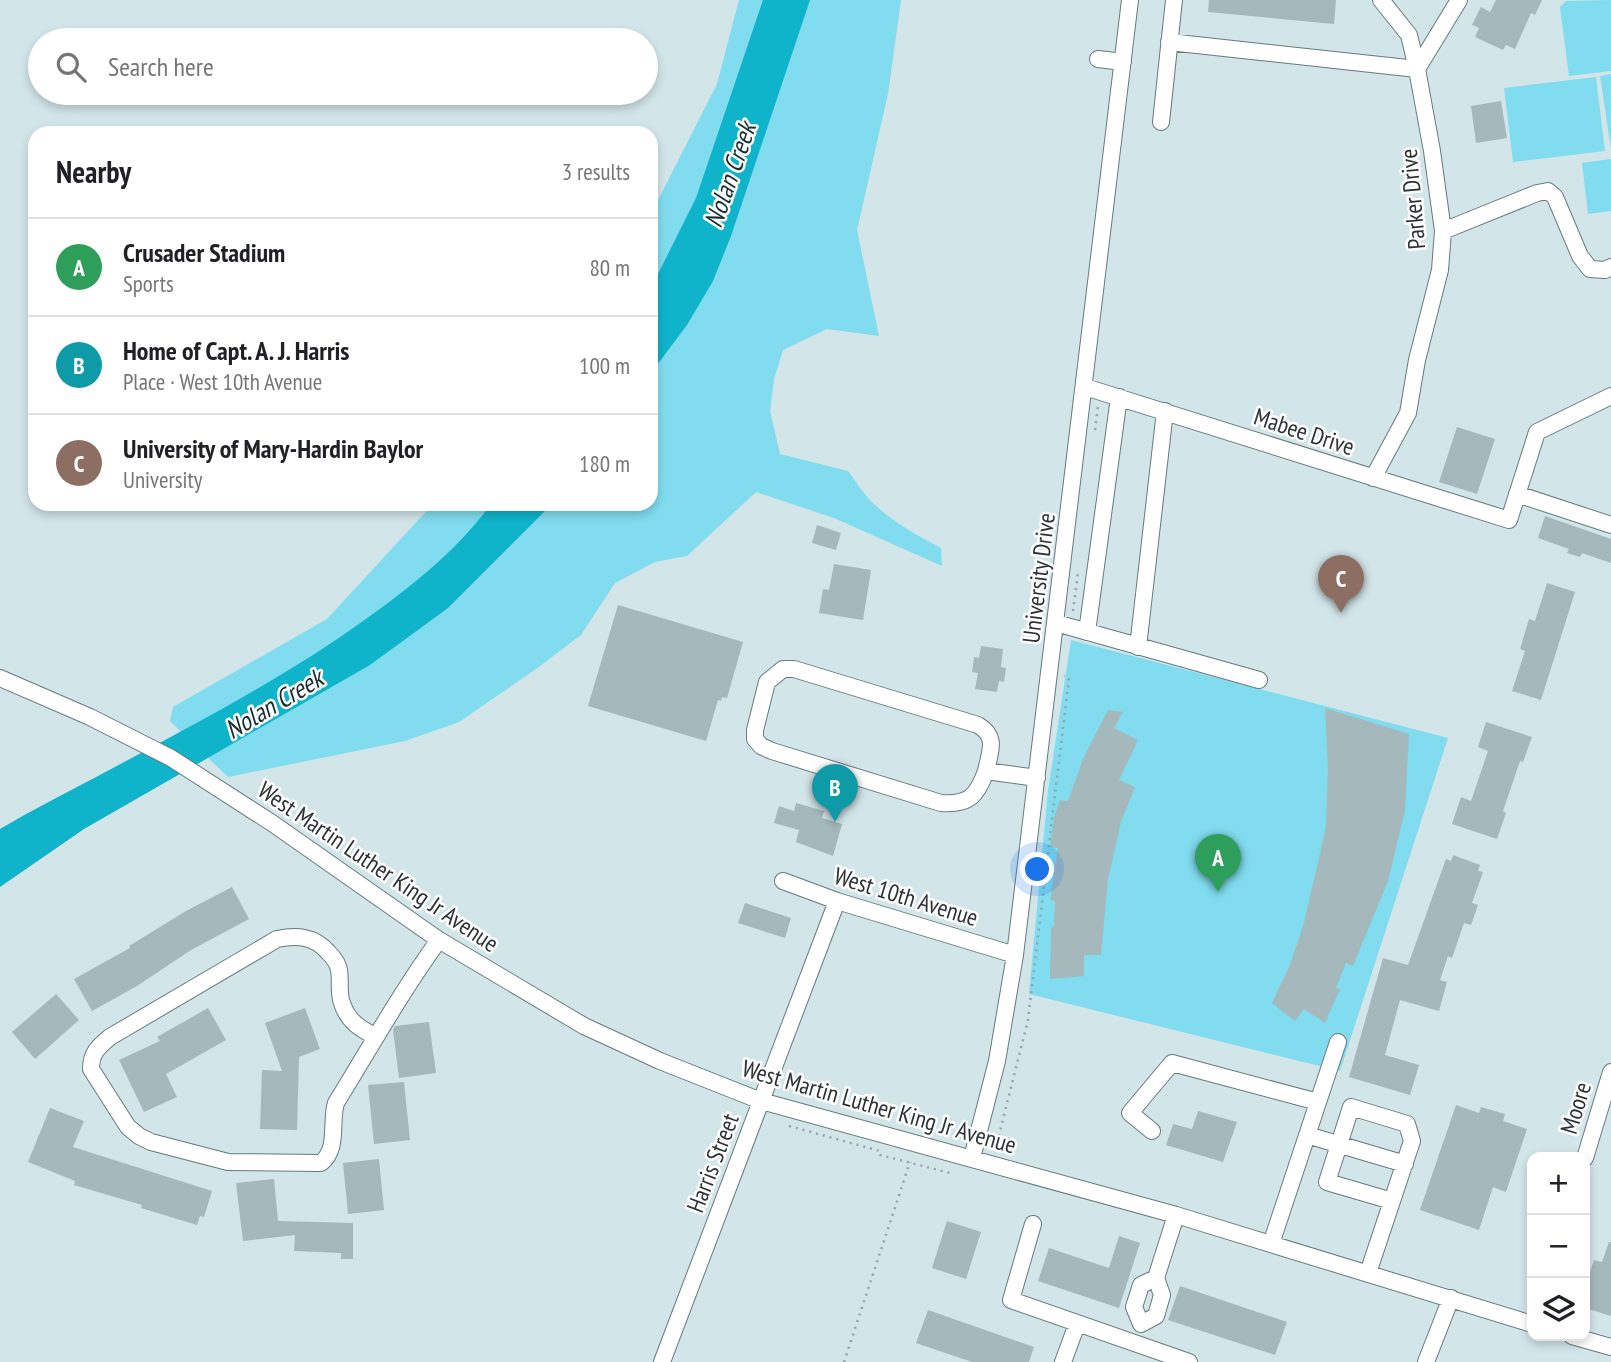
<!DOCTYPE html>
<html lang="en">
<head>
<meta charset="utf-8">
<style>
  body { margin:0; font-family:"PT Sans Narrow",sans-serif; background:#f2f2f2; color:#202124 }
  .controls { position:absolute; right:21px; bottom:21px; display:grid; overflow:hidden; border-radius:14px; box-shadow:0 4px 10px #0003 }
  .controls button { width:63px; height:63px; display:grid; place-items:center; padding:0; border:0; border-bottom:2px solid #e0e0e0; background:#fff; color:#202124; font:35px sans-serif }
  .you { position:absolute; left:1038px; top:870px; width:24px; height:24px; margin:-18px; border:5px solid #fff; border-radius:50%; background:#1a73e8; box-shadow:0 0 0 10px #1a73e833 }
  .badge { display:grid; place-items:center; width:46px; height:46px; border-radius:50%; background:#b45309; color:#fff; font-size:23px; font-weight:700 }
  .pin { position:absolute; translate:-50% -58px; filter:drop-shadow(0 2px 4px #0008) }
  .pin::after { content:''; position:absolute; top:37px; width:24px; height:21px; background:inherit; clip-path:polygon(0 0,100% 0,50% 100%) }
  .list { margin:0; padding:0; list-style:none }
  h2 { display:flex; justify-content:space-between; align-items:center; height:91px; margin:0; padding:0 28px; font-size:30px }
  h2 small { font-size:23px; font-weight:400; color:#757577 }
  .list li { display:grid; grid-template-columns:46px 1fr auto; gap:21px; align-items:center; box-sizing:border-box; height:98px; padding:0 28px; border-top:2px solid #e0e0e0 }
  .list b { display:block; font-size:26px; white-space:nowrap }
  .list p { margin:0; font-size:23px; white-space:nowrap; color:#757577 }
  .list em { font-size:23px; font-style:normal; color:#757577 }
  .icon { flex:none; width:38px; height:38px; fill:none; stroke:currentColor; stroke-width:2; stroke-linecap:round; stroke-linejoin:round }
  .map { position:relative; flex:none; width:1611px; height:1362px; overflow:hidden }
  .search { position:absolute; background:#fff; box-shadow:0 4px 10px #0003; left:28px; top:28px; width:630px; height:77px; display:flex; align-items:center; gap:18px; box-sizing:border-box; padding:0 24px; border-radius:38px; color:#757577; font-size:26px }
  .panel { position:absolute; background:#fff; box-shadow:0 4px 10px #0003; left:28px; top:126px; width:630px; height:385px; border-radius:21px }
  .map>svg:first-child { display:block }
  .green { fill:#80dcee }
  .water { fill:#0fb4cb }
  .building { fill:#a5b8bb }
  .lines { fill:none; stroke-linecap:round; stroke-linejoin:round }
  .minor-casing { stroke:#67797c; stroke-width:18 }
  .path { stroke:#94a3a6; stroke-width:2.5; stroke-dasharray:2 5; stroke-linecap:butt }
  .minor { stroke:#fff; stroke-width:16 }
  .labels { text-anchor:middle; stroke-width:5; stroke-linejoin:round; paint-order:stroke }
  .street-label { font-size:24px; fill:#2c3335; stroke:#fff }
  .water-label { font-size:26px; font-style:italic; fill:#172e33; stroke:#fff }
</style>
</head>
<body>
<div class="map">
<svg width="1611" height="1362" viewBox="0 0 1611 1362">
  <rect width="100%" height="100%" fill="#d2e5e9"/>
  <path class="green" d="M 739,0 L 901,0 L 888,94 L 857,230 L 879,336 L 827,329 L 783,350 L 774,379 L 770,411 L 780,454 L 848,471 C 855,480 861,490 868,498 C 889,520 914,534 941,548 L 942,566 L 834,518 L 756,492 L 687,556 L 655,562 L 615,583 L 581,635 L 536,669 L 459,722 L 405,741 L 228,777 L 170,721 L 173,707 L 327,619 L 433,504 L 651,504 L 651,214 L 717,84 Z
    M 1611,0 L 1611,71 L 1569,76 L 1560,7 L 1566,1 Z
    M 1611,74 L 1611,149 L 1600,76 Z
    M 1596,77 L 1605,151 L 1513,162 L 1504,88 Z
    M 1611,159 L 1611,211 L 1588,214 L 1582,163 Z
    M 1071,640 L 1448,738 L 1340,1071 L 1029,994 L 1048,791 Z"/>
  <path class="water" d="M 763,0 L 810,0 L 731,236 L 713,281 L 687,325 L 651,373 L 651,288 L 696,198 Z
    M 491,504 L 552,504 L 448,608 L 370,665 L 84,829 L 0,887 L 0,829 C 32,810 66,793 98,776 C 191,726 285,678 370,616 C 415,584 458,549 491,504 Z"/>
  <path class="building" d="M 1209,0 L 1336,0 L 1334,24 L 1208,12 Z
    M 1496,0 L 1542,0 L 1535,15 L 1531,13 L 1515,49 L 1506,45 L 1503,50 L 1475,37 L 1479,28 L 1472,25 L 1481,7 L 1490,12 Z
    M 1501,101 L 1507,138 L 1476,143 L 1471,106 Z
    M 1457,427 L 1495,439 L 1477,494 L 1439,482 Z
    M 1545,516 L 1611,539 L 1611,563 L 1582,553 L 1580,557 L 1567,553 L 1569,549 L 1538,538 Z
    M 817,525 L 841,533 L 836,550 L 812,543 Z
    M 834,564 L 871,570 L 863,620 L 819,613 L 823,589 L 829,590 Z
    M 1547,583 L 1575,592 L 1541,700 L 1512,691 L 1525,651 L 1520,649 L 1529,619 L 1535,621 Z
    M 618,605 L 743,642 L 727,698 L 722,697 L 721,701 L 718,700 L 706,741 L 588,706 Z
    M 981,646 L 1003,649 L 1001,667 L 1006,668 L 1004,682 L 999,681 L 997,692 L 975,689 L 978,673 L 972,672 L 974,657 L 979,658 Z
    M 1325,708 L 1409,734 L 1405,810 L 1388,881 L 1353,966 L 1346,963 L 1336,988 L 1340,989 L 1325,1023 L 1304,1009 L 1295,1021 L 1272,1003 L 1290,965 L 1304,923 L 1326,827 L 1328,767 Z
    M 1108,710 L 1123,712 L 1114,728 L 1138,740 L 1119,780 L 1135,787 L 1121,822 L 1108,879 L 1101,955 L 1084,955 L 1084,976 L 1050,979 L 1051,928 L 1054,926 L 1055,901 L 1050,900 L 1058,848 L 1050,847 L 1054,818 L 1060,800 L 1068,801 L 1083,759 Z
    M 1486,722 L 1532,737 L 1523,762 L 1520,761 L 1503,811 L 1506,813 L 1497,839 L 1452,824 L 1461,797 L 1471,801 L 1488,751 L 1478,747 Z
    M 796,803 L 824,811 L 822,818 L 842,824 L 833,856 L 796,842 L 799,830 L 774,823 L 779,806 L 794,811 Z
    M 1453,855 L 1480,865 L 1478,871 L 1483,872 L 1472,903 L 1478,905 L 1471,925 L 1464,923 L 1452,958 L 1448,956 L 1440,980 L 1447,982 L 1439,1011 L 1400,1000 L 1385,1055 L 1419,1065 L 1410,1095 L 1349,1077 L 1383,958 L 1408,965 L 1446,859 L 1451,861 Z
    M 232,887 L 249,919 L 191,950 L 137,986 L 92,1011 L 74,979 L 130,948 L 129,946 L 186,911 Z
    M 745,903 L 791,918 L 785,938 L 738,923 Z
    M 56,994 L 79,1020 L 35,1059 L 12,1032 Z
    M 208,1008 L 226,1040 L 166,1074 L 177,1097 L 144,1112 L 119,1060 L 160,1041 L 157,1037 Z
    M 305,1008 L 320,1049 L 299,1057 L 297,1130 L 260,1129 L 262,1070 L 282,1071 L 265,1023 Z
    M 429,1022 L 436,1073 L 399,1078 L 393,1030 L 395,1026 Z
    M 404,1082 L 410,1140 L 374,1144 L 368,1085 Z
    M 1456,1105 L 1479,1113 L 1481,1107 L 1505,1114 L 1503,1121 L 1527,1129 L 1506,1192 L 1493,1187 L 1479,1230 L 1420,1210 Z
    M 50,1108 L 84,1121 L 73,1147 L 212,1191 L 204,1217 L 200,1216 L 197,1225 L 141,1208 L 142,1205 L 74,1185 L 75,1181 L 28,1162 Z
    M 1198,1111 L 1237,1122 L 1223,1162 L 1166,1145 L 1173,1124 L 1192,1129 Z
    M 379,1159 L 384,1210 L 348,1214 L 343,1163 Z
    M 274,1179 L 278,1221 L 353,1223 L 353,1259 L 341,1259 L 341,1253 L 294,1251 L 295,1235 L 243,1241 L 236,1183 Z
    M 947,1221 L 981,1232 L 966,1279 L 932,1268 Z
    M 1119,1236 L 1140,1243 L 1119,1308 L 1038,1281 L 1049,1248 L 1109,1268 Z
    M 1609,1242 L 1611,1242 L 1611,1316 L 1585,1308 L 1585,1286 L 1594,1260 L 1602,1262 Z
    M 1180,1286 L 1287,1322 L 1275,1355 L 1168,1320 Z
    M 928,1310 L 1034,1347 L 1029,1362 L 972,1362 L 916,1343 Z"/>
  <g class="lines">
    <defs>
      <path id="minor" d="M 1169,42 L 1417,69
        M 1098,59 L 1123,62
        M 1417,69 L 1459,0
        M 1161,122 L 1174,0
        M 1443,231 L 1537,193 L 1548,191 L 1555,197 L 1580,256 L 1590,269 L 1605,270 L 1611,267
        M 1085,387 L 1509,520 L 1537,432 L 1611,396
        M 1373,478 L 1408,413 L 1417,360 L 1440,270 L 1443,231 L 1432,151 L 1417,69 L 1409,35 L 1381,0
        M 1517,494 L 1611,525
        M 1056,623 L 1259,680
        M 1087,632 L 1119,397
        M 1138,647 L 1165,411
        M 0,678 L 90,717 L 171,758 L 272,823 L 439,940 L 584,1026 L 660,1061 L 761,1101 L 1176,1215 L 1532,1324
        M 986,771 C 977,796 969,805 941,803 L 772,751 L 761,746 L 755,739 L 755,730 L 767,682 L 783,669 L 794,669 L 978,725 C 998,737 990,751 986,771 L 1037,778
        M 783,881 L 837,901 L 1015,955
        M 376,1037 C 361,1029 348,1022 342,1003 C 338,993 341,981 339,970 C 338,963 333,957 328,952 C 314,936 297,935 277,939 L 110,1037 C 98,1047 91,1053 91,1069 L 128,1127 L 139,1136 L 151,1142 L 228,1162 L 321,1163 C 339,1149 330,1122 336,1103 C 370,1048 401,992 439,940
        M 1152,1131 L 1130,1113 L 1172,1063 L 1318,1102
        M 1307,1135 L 1405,1164
        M 972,1158 L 997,1061 L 1015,955 L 1130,0
        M 1585,1158 L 1611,1072
        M 1033,1224 L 1011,1300 L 1189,1362
        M 1271,1244 L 1338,1042
        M 1368,1273 L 1412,1141 L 1407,1124 L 1351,1107 L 1327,1182 L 1392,1201
        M 1156,1278 L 1162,1295 L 1156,1316 L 1141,1324 L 1134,1307 L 1141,1285 Z
        M 1156,1278 L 1176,1215
        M 1572,1336 L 1611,1347
        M 662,1362 L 837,901
        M 1063,1362 L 1077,1324
        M 1426,1362 L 1451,1298"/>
    </defs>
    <use href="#minor" class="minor-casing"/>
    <path class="path" d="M 1095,430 L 1098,406
      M 1073,611 L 1078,573
      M 789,1126 L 880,1151 L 880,1155 L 950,1173
      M 997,1143 L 1028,1020 L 1069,678 L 1064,676
      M 844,1362 L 910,1162"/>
    <use href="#minor" class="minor"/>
  </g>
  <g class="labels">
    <g class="street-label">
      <text transform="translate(1413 199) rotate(-95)" y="8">Parker Drive</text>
      <text transform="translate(1304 432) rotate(18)" y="8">Mabee Drive</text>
      <text transform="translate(1039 578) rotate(-83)" y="8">University Drive</text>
      <text transform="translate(378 867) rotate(34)" y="8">West Martin Luther King Jr Avenue</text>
      <text transform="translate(906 897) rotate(17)" y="8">West 10th Avenue</text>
      <text transform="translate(879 1107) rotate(16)" y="8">West Martin Luther King Jr Avenue</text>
      <text transform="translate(1576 1108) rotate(-73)" y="8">Moore</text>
      <text transform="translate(713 1163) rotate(-69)" y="8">Harris Street</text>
    </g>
    <g class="water-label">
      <text transform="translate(730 175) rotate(-71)" y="9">Nolan Creek</text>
      <text transform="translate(274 704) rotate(-31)" y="9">Nolan Creek</text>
    </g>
  </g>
</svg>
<div class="controls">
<button>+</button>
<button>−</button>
<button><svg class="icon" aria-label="layers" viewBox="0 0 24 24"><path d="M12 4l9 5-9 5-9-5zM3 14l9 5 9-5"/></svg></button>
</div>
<div class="you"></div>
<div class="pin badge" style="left:1218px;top:892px;background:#2e9e5b">A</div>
<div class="pin badge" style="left:835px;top:822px;background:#0f9aa8">B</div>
<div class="pin badge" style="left:1341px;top:613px;background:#8d6e63">C</div>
<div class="search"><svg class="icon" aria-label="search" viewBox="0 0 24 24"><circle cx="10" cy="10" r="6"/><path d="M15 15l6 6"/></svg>Search here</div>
<section class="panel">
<h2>Nearby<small>3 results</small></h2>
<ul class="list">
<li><span class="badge" style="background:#2e9e5b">A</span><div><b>Crusader Stadium</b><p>Sports</p></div><em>80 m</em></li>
<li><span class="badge" style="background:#0f9aa8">B</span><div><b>Home of Capt. A. J. Harris</b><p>Place · West 10th Avenue</p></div><em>100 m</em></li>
<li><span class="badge" style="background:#8d6e63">C</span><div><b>University of Mary-Hardin Baylor</b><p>University</p></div><em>180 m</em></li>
</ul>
</section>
</div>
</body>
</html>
